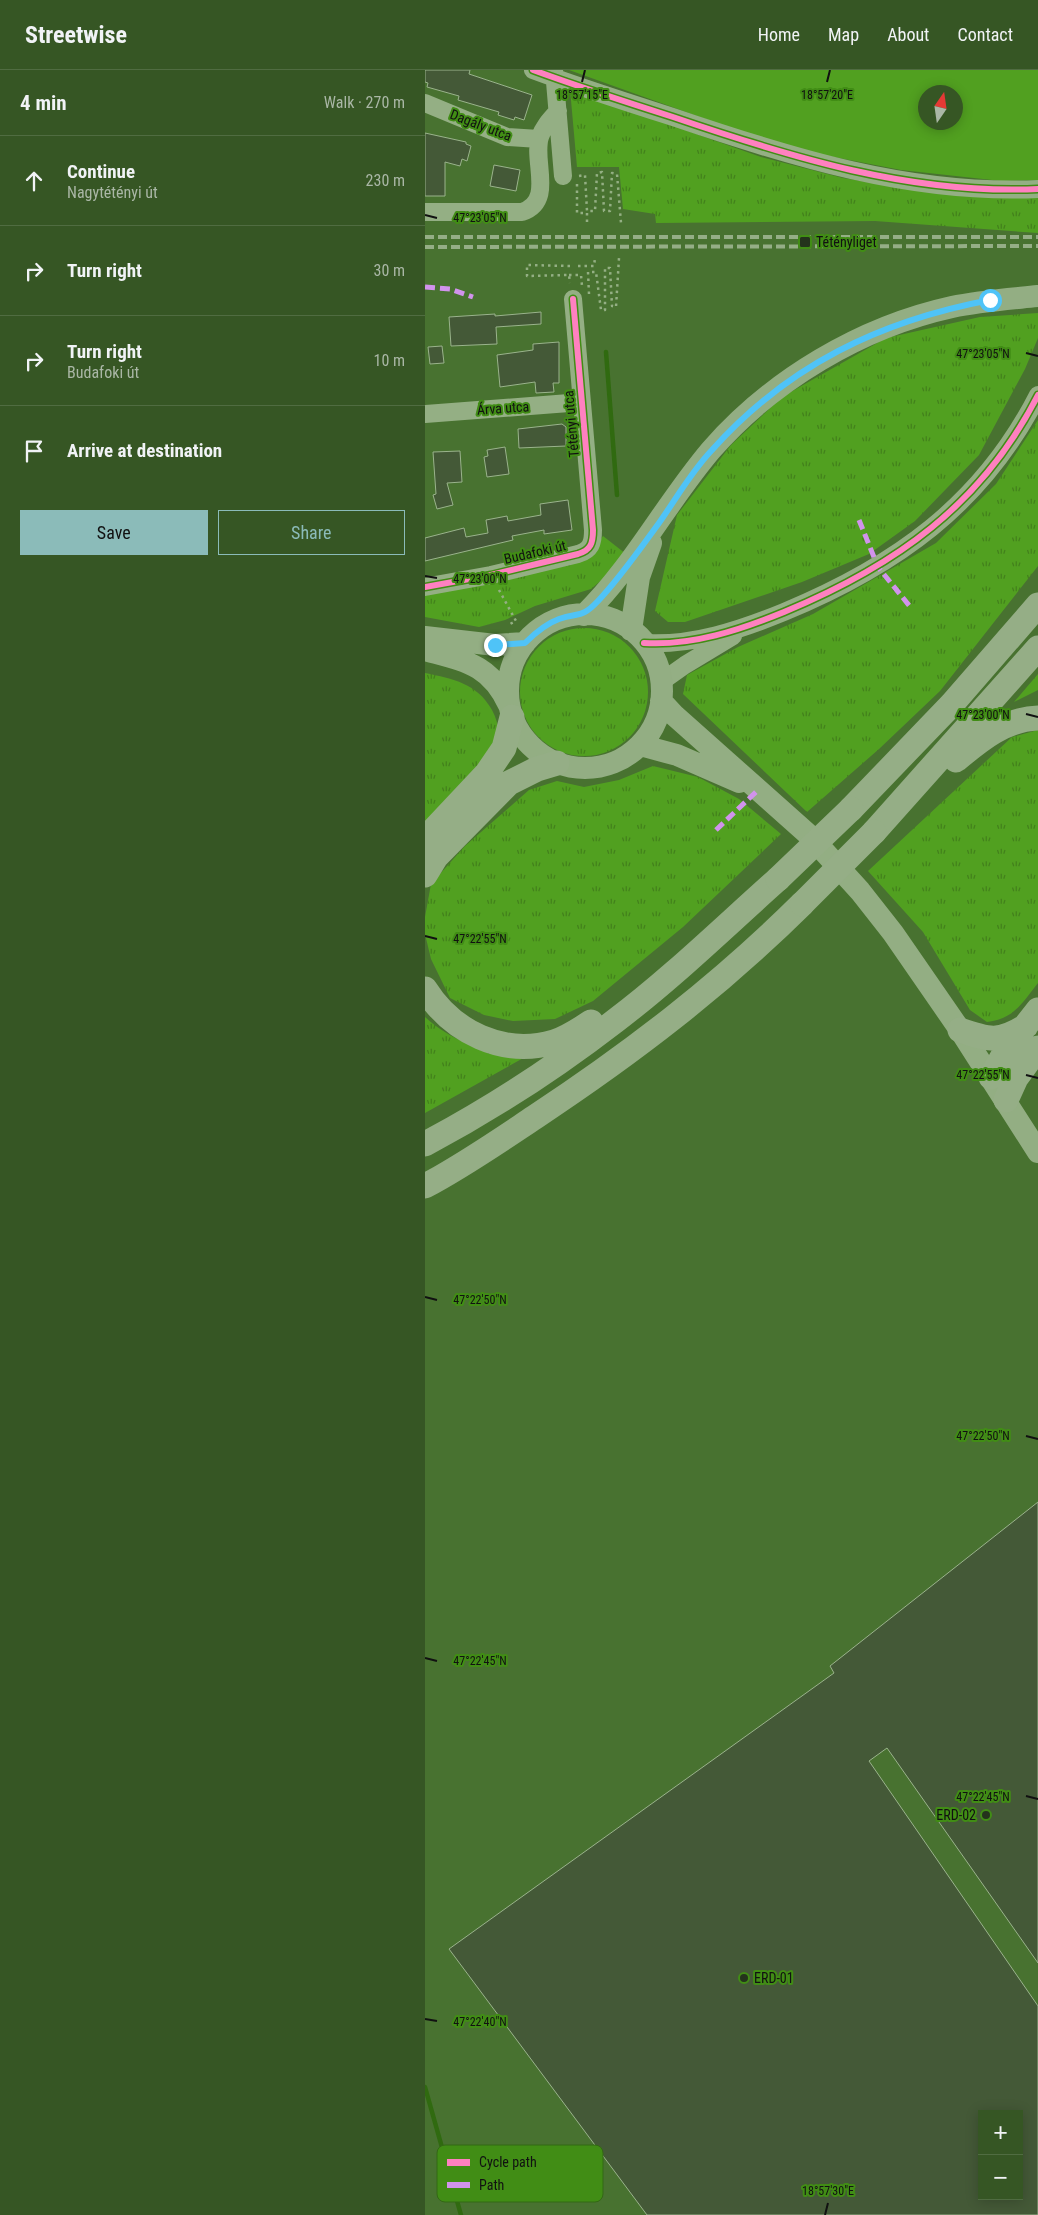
<!DOCTYPE html>
<html lang="en">
<head>
<meta charset="utf-8">
<style>
  body { margin:0; font-family:"Roboto Condensed",sans-serif; background:#415f31; color:#f1f3f6 }
  .controls { position:absolute; right:15px; bottom:15px; display:grid; overflow:hidden; border-radius:0px; box-shadow:0 2px 12px #0003 }
  .controls button { width:45px; height:45px; display:grid; place-items:center; padding:0; border:0; border-bottom:1px solid #506c41; background:#365624; color:#f1f3f6; font:25px sans-serif }
  .compass { position:absolute; left:493px; top:15px; width:45px; height:45px; border-radius:50%; background:#365624; box-shadow:0 2px 12px #0003; rotate:13deg }
  .stop { position:absolute; width:15px; height:15px; margin:-11px; border:4px solid #4fc3f7; border-radius:50%; background:#fff }
  .stop.end { background:#4fc3f7; border-color:#fff; box-shadow:0 1px 5px #0008 }
  .list { margin:0; padding:0; list-style:none }
  h2 { display:flex; justify-content:space-between; align-items:center; height:65px; margin:0; padding:0 20px; font-size:21px }
  h2 small { font-size:16px; font-weight:400; color:#aab7a6 }
  .list li { display:grid; grid-template-columns:32px 1fr auto; gap:15px; align-items:center; box-sizing:border-box; height:90px; padding:0 20px; border-top:1px solid #506c41 }
  .list b { display:block; font-size:19px; white-space:nowrap }
  .list p { margin:0; font-size:16px; white-space:nowrap; color:#aab7a6 }
  .list em { font-size:16px; font-style:normal; color:#aab7a6 }
  .actions { display:flex; gap:10px; padding:15px 20px }
  .actions a { flex:1; padding:11px 0; border:1px solid #8bbbb9; border-radius:0px; text-align:center; font-size:18px; color:#8bbbb9 }
  .actions .main { background:#8bbbb9; color:#111 }
  .icon { flex:none; width:28px; height:28px; fill:none; stroke:currentColor; stroke-width:2; stroke-linecap:round; stroke-linejoin:round }
  .map { position:relative; flex:none; width:613px; height:2145px; overflow:hidden }
  header { display:flex; align-items:center; gap:30px; box-sizing:border-box; height:70px; padding:0 25px; background:#365624; border-bottom:1px solid #506c41 }
  header strong { font-size:24px }
  nav { display:flex; gap:28px; margin-inline-start:auto; font-size:18px }
  main { display:flex }
  aside { flex:1; background:#365624 }
  .map>svg:first-child { display:block }
  .grass { fill:url(#grass-tufts) }
  .park { fill:#51a020; fill-rule:evenodd }
  .lines { fill:none; stroke-linecap:round; stroke-linejoin:round }
  .stream { stroke:#306a10; stroke-width:4.5 }
  .building { fill:#445937; stroke:#9ab38c; fill-rule:evenodd }
  .path { stroke:#94af84; stroke-width:2.5; stroke-dasharray:2.5 4; stroke-linecap:butt }
  .minor { stroke:#94af84; stroke-width:18 }
  .major { stroke:#93ae83; stroke-width:22 }
  .highway { stroke:#95ae86; stroke-width:25 }
  .rail { stroke:#95ae86; stroke-width:4; stroke-dasharray:9 4; stroke-linecap:butt }
  .highway-bridge { stroke:#95ae86; stroke-width:25 }
  .quiet { stroke:#d193ec; stroke-width:5; stroke-dasharray:10 5; stroke-linecap:butt }
  .cycleway-casing { stroke:#418d15; stroke-width:9 }
  .cycleway { stroke:#ff80c0; stroke-width:6 }
  .route { stroke:#4fc3f7; stroke-width:6 }
  .ticks { fill:none; stroke:#111; stroke-width:2 }
  .poi-dot { fill:#24331c; stroke:#418d15; stroke-width:2 }
  .labels { text-anchor:middle; stroke-width:4; stroke-linejoin:round; paint-order:stroke }
  .street-label { font-size:14px; fill:#111; stroke:#418d15 }
  .poi-label { font-size:14px; fill:#111; stroke:#418d15; text-anchor:start }
  .key { fill:#418d15; stroke:#336814; stroke-width:1 }
  .key-label { font-size:14px; fill:#111 }
  .ticks-label { font-size:12px; text-anchor:middle; fill:#111; stroke:#418d15; stroke-width:4; stroke-linejoin:round; paint-order:stroke }
</style>
</head>
<body>
<header>
<strong>Streetwise</strong>
<nav><a>Home</a><a>Map</a><a>About</a><a>Contact</a></nav>
</header>
<main>
<aside>
<h2>4 min<small>Walk · 270 m</small></h2>
<ul class="list">
<li><svg class="icon" aria-label="ahead" viewBox="0 0 24 24"><path d="M12 20V5M6 11l6-6 6 6"/></svg><div><b>Continue</b><p>Nagytétényi út</p></div><em>230 m</em></li>
<li><svg class="icon" aria-label="right" viewBox="0 0 24 24"><path d="M7 20v-9h11M14 6l5 5-5 5"/></svg><div><b>Turn right</b></div><em>30 m</em></li>
<li><svg class="icon" aria-label="right" viewBox="0 0 24 24"><path d="M7 20v-9h11M14 6l5 5-5 5"/></svg><div><b>Turn right</b><p>Budafoki út</p></div><em>10 m</em></li>
<li><svg class="icon" aria-label="arrive" viewBox="0 0 24 24"><path d="M6 21V4h12l-3 4 3 4H6"/></svg><div><b>Arrive at destination</b></div></li>
</ul>
<div class="actions"><a class="main">Save</a><a>Share</a></div>
</aside>
<div class="map">
<svg width="613" height="2145" viewBox="0 0 613 2145">
  <defs>
    <pattern id="grass-tufts" width="24" height="20" patternUnits="userSpaceOnUse" patternTransform="scale(1.25)"><rect width="24" height="20" fill="#51a020"/><path d="M3 7l-1-3M5 7V3M7 7l1-3M15 17l-1-3M17 17v-4M19 17l1-3" fill="none" stroke="#42811b"/></pattern>
  </defs>
  <rect width="100%" height="100%" fill="#487230"/>
  <path class="grass" d="M 145,19 L 336,87 L 418,108 L 515,124 L 613,125 L 613,163 L 450,151 L 231,153 L 230,144 L 198,139 L 194,97 L 152,97 Z
    M 613,243 L 613,268 L 600,299 L 554,385 L 490,451 L 444,484 L 377,512 L 260,552 L 243,552 L 230,541 L 252,445 L 306,375 L 357,327 L 461,268 L 555,247 Z
    M 613,350 L 613,496 L 515,621 L 454,679 L 382,742 L 258,624 L 262,605 L 313,577 L 388,544 L 511,473 L 571,414 Z
    M 178,466 L 201,484 L 186,502 L 166,519 L 110,536 L 80,550 L 54,557 L 0,547 L 0,523 L 162,488 Z
    M95 622a64 64 0 1 1 128 0a64 64 0 1 1-128 0Z
    M 0,603 C 28,609 52,613 67,640 C 72,649 74,658 73,669 C 70,690 16,738 0,756 Z
    M 613,604 L 613,620 L 589,632 Z
    M 613,660 L 613,913 C 597,933 589,949 562,952 L 545,940 L 498,862 L 443,801 L 587,667 Z
    M 228,696 L 273,707 L 314,729 L 356,764 L 258,857 L 168,931 L 130,949 L 88,951 L 59,945 L 25,928 L 6,889 L 0,864 L 0,847 L 6,814 L 40,776 L 104,720 L 132,711 L 159,717 L 194,710 Z
    M 0,947 C 32,976 61,979 102,986 L 0,1043 Z"/>
  <path class="park" d="M 144,0 L 613,0 L 613,110 L 576,111 L 476,100 L 388,83 L 300,56 ZM 500,22 L 530,22 L 530,52 L 500,52 Z"/>
  <g class="lines">
    <path class="stream" d="M 181,282 L 192,425
      M 0,2017 L 36,2145"/>
  </g>
  <path class="building" d="M 0,0 L 45,0 L 44,4 L 107,25 L 99,50 L 90,47 L 89,50 L 73,45 L 74,42 L 33,30 L 34,26 L 2,17 L 3,13 L 0,12 Z
    M 0,63 L 41,72 L 41,74 L 46,76 L 42,91 L 37,89 L 35,96 L 20,92 L 20,126 L 0,126 Z
    M 69,95 L 95,100 L 91,121 L 65,116 Z
    M 116,242 L 116,254 L 71,257 L 72,274 L 26,276 L 24,247 L 70,244 L 70,246 Z
    M 134,272 L 134,313 L 128,313 L 129,322 L 111,323 L 110,312 L 75,317 L 72,285 L 108,280 L 108,274 Z
    M 17,276 L 19,293 L 5,294 L 3,277 Z
    M 137,354 L 141,357 L 141,376 L 94,378 L 93,359 Z
    M 80,377 L 84,404 L 62,407 L 59,387 L 63,386 L 62,380 Z
    M 35,381 L 37,412 L 22,413 L 28,435 L 12,439 L 8,425 L 11,424 L 8,382 Z
    M 143,430 L 147,460 L 119,464 L 119,460 L 87,466 L 88,470 L 0,491 L 0,468 L 39,458 L 41,467 L 63,463 L 61,450 L 82,446 L 83,451 L 116,445 L 115,434 Z
    M 613,1432 L 613,1893 L 462,1678 L 444,1691 L 613,1936 L 613,2145 L 222,2145 L 24,1879 L 409,1603 L 405,1596 ZM 557,2044 L 594,2044 L 594,2126 L 557,2126 Z"/>
  <g class="lines">
    <path class="path" d="M 154,106 L 160,105 L 162,141 L 170,141 L 172,103 L 177,102 L 179,141 L 185,141 L 187,103 L 192,104 L 196,153
      M 152,114 L 152,143 L 162,143 L 162,153
      M 145,196 L 102,195 L 102,206 L 144,205 L 145,213
      M 153,196 L 169,196 L 170,188
      M 144,205 L 156,205 L 157,216
      M 164,224 L 163,202 L 171,202 L 176,240 L 180,240 L 180,198 L 185,198 L 187,236 L 191,237 L 194,188
      M 74,520 L 91,551 L 85,554"/>
    <path class="minor" d="M 108,0 C 154,17 201,32 248,47 C 365,87 487,125 613,119
      M 129,0 L 138,106
      M 0,33 L 82,67 L 114,69
      M 0,142 L 97,142 C 130,131 107,91 115,67 C 118,57 126,49 133,41
      M 0,344 L 157,332
      M 0,517 L 66,505 L 153,484 C 166,480 168,473 168,460 L 148,229
      M 219,573 C 267,576 315,560 359,542 C 470,496 557,435 613,325
      M 236,612 L 260,595 L 308,566"/>
    <path class="major" d="M83 621a77 77 0 1 1 154 0a77 77 0 1 1-154 0Z
      M 159,545 C 209,496 241,433 286,380 C 347,310 436,257 527,237 C 555,231 584,229 613,226
      M 206,560 L 214,507 L 226,473
      M 0,567 L 70,575 L 100,573
      M 0,580 C 40,591 65,594 84,635
      M 236,631 L 249,645 L 385,766 L 435,821 L 468,863 L 535,960 L 613,1082
      M 215,675 L 252,685 L 314,712"/>
    <path class="highway" d="M 531,690 C 555,670 580,649 613,648
      M 426,739 L 527,634 L 613,535
      M 449,762 L 613,578
      M 0,769 L 62,703 L 79,678 L 87,647
      M 0,805 L 11,787 L 84,713 L 112,699 L 132,693
      M 0,919 C 27,962 78,987 129,972 C 142,968 154,960 166,952
      M 535,960 C 564,970 574,973 601,956
      M 566,1007 L 580,982 L 613,940
      M 581,1030 L 591,1008 L 613,978
      M 0,1074 C 64,1040 133,995 190,951 C 247,908 299,857 353,809
      M 0,1116 C 38,1096 74,1071 110,1047 C 208,982 293,917 377,834"/>
    <path class="rail" d="M 0,167 L 613,167
      M 0,177 L 613,176"/>
    <path class="highway-bridge" d="M 353,809 L 426,739
      M 377,834 L 449,762"/>
    <path class="quiet" d="M 0,217 L 25,219 L 48,227
      M 434,450 L 453,497 L 487,539
      M 291,760 L 333,720"/>
    <defs>
      <path id="cycleway" d="M 108,0 C 154,17 201,32 248,47 C 365,87 487,125 613,119
        M 0,517 L 66,505 L 153,484 C 166,480 168,473 168,460 L 148,229
        M 219,573 C 267,576 315,560 359,542 C 470,496 557,435 613,325"/>
    </defs>
    <use href="#cycleway" class="cycleway-casing"/>
    <use href="#cycleway" class="cycleway"/>
  </g>
  <g class="lines">
    <path class="route" d="M 70,575 L 100,573 C 110,563 120,554 134,549 C 154,542 156,549 173,531 C 195,508 215,479 234,453 C 251,429 266,402 287,380 C 363,295 455,251 565,230"/>
  </g>
  <path class="ticks" d="M 157,12 L 160,0M 402,12 L 405,0M 0,145 L 12,148M 601,283 L 613,286M 0,506 L 12,508M 601,644 L 613,647M 0,866 L 12,869M 601,1005 L 613,1008M 0,1227 L 12,1230M 601,1366 L 613,1369M 0,1588 L 12,1591M 601,1726 L 613,1729M 0,1949 L 12,1951M 400,2145 L 403,2133"/>
  <g class="poi-dot">
    <rect x="374" y="166" width="12" height="12" rx="2.5"/>
    <circle cx="561" cy="1745" r="5"/>
    <circle cx="319" cy="1908" r="5"/>
  </g>
  <g class="labels">
    <g class="street-label">
      <text transform="translate(56 55) rotate(21)" y="5">Dagály utca</text>
      <text transform="translate(78 338) rotate(-4)" y="5">Árva utca</text>
      <text transform="translate(146 354) rotate(-95)" y="5">Tétényi utca</text>
      <text transform="translate(110 482) rotate(-13)" y="5">Budafoki út</text>
    </g>
    <g class="poi-label">
      <text x="391" y="177">Tétényliget</text>
      <text x="551" y="1750" text-anchor="end">ERD-02</text>
      <text x="329" y="1913">ERD-01</text>
    </g>
  </g>
  <rect x="12" y="2075" width="166" height="57" rx="8" class="key"/>
  <rect x="22" y="2089" width="23" height="7" fill="#ff80c0"/>
  <rect x="22" y="2112" width="23" height="6" fill="#d193ec"/>
  <g class="key-label">
    <text x="54" y="2097">Cycle path</text>
    <text x="54" y="2120">Path</text>
  </g>
  <g class="ticks-label">
    <text x="157" y="29">18°57'15"E</text>
    <text x="402" y="29">18°57'20"E</text>
    <text x="55" y="152">47°23'05"N</text>
    <text x="558" y="288">47°23'05"N</text>
    <text x="55" y="513">47°23'00"N</text>
    <text x="558" y="649">47°23'00"N</text>
    <text x="55" y="873">47°22'55"N</text>
    <text x="558" y="1009">47°22'55"N</text>
    <text x="55" y="1234">47°22'50"N</text>
    <text x="558" y="1370">47°22'50"N</text>
    <text x="55" y="1595">47°22'45"N</text>
    <text x="558" y="1731">47°22'45"N</text>
    <text x="55" y="1956">47°22'40"N</text>
    <text x="403" y="2125">18°57'30"E</text>
  </g>
</svg>
<div class="controls">
<button>+</button>
<button>−</button>
</div>
<svg class="compass" viewBox="-18 -18 36 36"><path d="M0-13l5 13h-10z" fill="#e53935"/><path d="M0 13l5-13h-10z" fill="#aab7a6"/></svg>
<div class="stop" style="left:565px;top:230px"></div>
<div class="stop end" style="left:70px;top:575px"></div>
</div>
</main>
</body>
</html>
